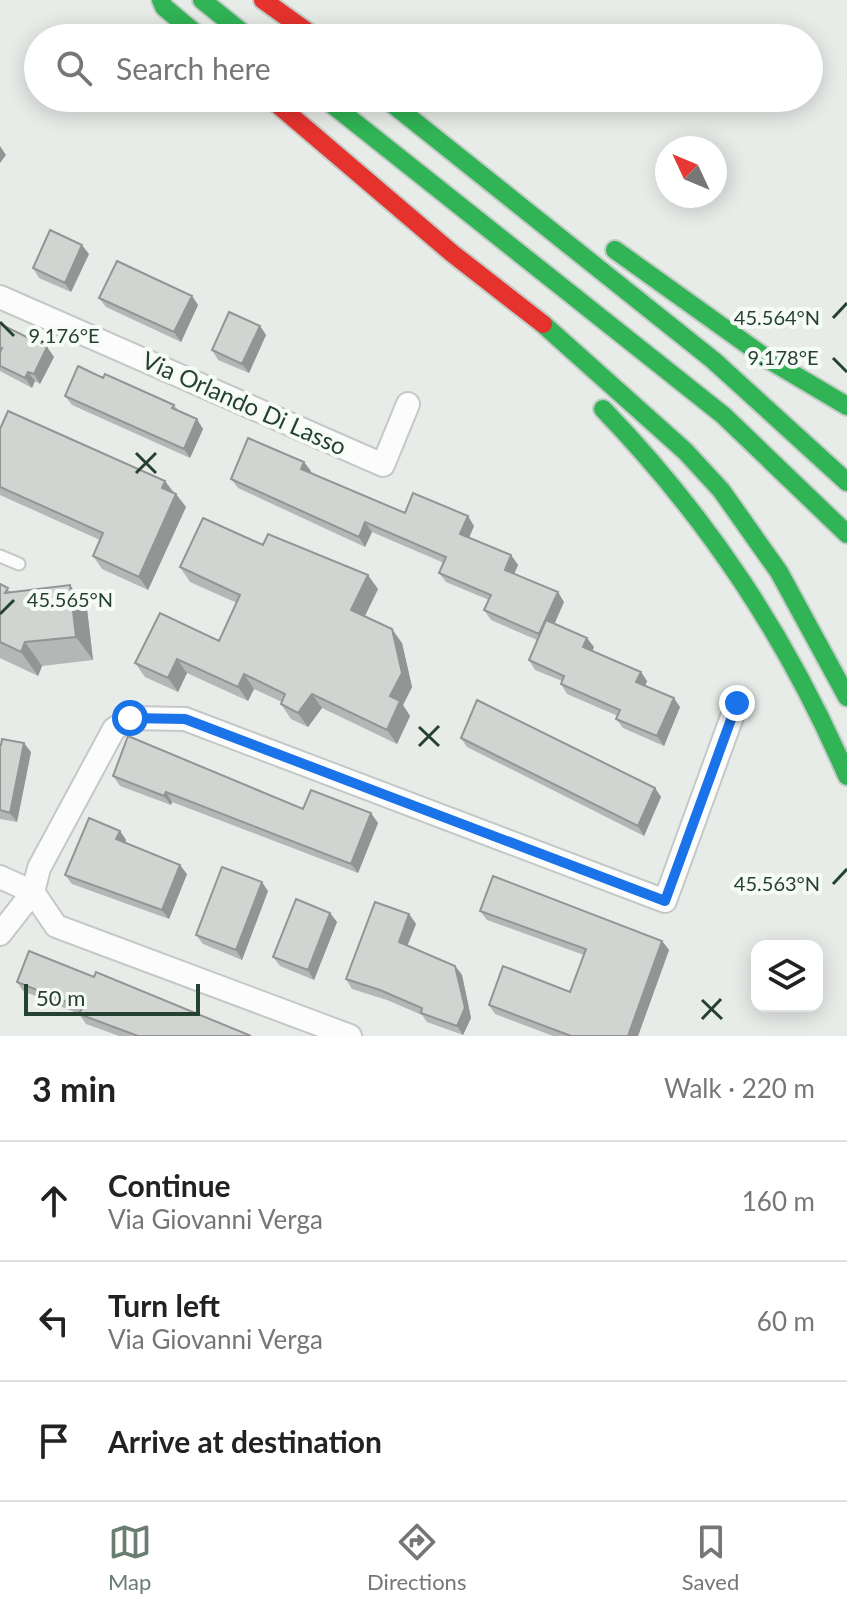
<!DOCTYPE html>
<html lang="en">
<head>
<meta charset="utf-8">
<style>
  body { margin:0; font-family:Lato,sans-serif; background:#f2f2f2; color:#222 }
  .controls { position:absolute; right:24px; bottom:24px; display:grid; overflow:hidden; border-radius:16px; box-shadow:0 4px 20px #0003 }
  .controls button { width:72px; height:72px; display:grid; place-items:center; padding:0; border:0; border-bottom:2px solid #e0e0e0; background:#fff; color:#222; font:40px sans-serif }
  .compass { position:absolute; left:655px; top:136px; width:72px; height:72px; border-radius:50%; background:#fff; box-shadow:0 4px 20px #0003; rotate:314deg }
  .scale { position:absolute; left:24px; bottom:20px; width:176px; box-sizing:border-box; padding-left:8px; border:4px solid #254132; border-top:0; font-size:22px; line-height:28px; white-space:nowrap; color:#254132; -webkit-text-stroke:6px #f7fbf8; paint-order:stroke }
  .stop { position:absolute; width:24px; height:24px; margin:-18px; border:6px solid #1a73e8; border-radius:50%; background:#fff }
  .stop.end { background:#1a73e8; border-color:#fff; box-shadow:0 2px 8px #0008 }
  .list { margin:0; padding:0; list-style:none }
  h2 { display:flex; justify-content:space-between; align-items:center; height:104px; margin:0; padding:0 32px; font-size:34px }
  h2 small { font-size:26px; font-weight:400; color:#767676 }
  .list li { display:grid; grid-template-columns:52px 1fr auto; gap:24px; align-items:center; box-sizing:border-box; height:120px; padding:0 32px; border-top:2px solid #e0e0e0 }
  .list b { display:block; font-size:30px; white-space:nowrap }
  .list p { margin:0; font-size:26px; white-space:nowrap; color:#767676 }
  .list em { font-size:26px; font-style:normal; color:#767676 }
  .icon { flex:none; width:44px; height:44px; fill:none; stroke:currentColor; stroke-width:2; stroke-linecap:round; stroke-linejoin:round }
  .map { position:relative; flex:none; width:847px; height:1036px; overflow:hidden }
  .search { position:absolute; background:#fff; box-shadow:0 4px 20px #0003; left:24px; right:24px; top:24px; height:88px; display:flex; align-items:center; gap:20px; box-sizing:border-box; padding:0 28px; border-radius:44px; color:#767676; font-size:30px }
  .sheet { height:464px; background:#fff }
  nav { display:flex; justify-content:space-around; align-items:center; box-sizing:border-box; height:112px; border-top:2px solid #e0e0e0; background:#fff; font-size:22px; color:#767676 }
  nav a { display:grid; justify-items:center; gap:4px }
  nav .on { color:#697d72 }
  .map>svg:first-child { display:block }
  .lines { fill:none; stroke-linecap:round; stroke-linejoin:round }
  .lane-casing { stroke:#c5c9c6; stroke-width:15 }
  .street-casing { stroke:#c5c9c6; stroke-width:26 }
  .fast-casing { stroke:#c3cbc6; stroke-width:22 }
  .jam-casing { stroke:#c3cbc6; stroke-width:22 }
  .lane { stroke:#fcfcfc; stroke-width:11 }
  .street { stroke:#fcfcfc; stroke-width:22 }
  .fast { stroke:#30b455; stroke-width:18 }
  .jam { stroke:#e5322d; stroke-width:18 }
  .wall { fill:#b3b7b5 }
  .shaded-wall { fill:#929593 }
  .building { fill:#d0d5d2; stroke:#929593; stroke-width:2 }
  .route { stroke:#1a73e8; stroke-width:10 }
  .ticks { fill:none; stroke:#254132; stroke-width:3 }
  .labels { text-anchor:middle; stroke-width:8; stroke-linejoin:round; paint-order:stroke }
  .street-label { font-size:24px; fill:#254132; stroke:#f7fbf8 }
  .ticks-label { font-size:20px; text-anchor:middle; fill:#254132; stroke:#f7fbf8; stroke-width:8; stroke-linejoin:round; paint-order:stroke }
</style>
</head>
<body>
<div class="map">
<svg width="847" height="1036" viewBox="0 0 847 1036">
  <rect width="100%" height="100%" fill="#e8ece9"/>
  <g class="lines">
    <defs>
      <path id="lane" d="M 0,556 L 19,564"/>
      <path id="street" d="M 0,297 L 383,465 L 408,404
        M 0,877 L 33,892 L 56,926 L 350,1036
        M 0,934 L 33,892 L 39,868 L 114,729 L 130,718 L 185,719 L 665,901 L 737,703"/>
      <path id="fast" d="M 161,0 L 164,7 L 201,38
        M 202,0 L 249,38
        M 324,98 L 723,415 L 847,534
        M 385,98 L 713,360 L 847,482
        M 615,250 L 766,358 L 847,406
        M 543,324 L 685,451 L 721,490 L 779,572 L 847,697
        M 603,409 C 708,518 787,637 847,776"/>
      <path id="jam" d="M 263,0 L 316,38
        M 270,98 L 453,254 L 543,324"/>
    </defs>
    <use href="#lane" class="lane-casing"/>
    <use href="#street" class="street-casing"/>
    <use href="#fast" class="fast-casing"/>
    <use href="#jam" class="jam-casing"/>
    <use href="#lane" class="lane"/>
    <use href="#street" class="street"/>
    <use href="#fast" class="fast"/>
    <use href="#jam" class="jam"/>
  </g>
  <path class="wall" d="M 89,254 L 71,292 L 39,278 L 33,268 Z
    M 192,296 L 198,305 L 181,342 L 106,307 L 99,298 Z
    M 0,324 L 47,347 L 54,357 L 40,384 L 35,381 L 32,388 L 0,371 Z
    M 260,326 L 266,335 L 249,373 L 218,360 L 212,350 Z
    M 103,378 L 174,405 L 179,411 L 203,429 L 190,458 L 72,405 L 65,396 Z
    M 0,429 L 165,481 L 186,507 L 148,590 L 102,569 L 93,556 L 100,540 L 0,495 Z
    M 311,471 L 310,473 L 405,513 L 474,526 L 469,537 L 511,555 L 518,565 L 514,574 L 564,602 L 554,624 L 594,647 L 592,651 L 641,672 L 647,681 L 645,686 L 680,707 L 664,746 L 623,728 L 616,719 L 618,716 L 567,694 L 561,684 L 562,681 L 535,670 L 529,660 L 537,640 L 491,620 L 484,610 L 489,600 L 446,582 L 439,573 L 444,563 L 372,532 L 365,547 L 238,488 L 231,479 Z
    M 263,545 L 378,589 L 365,616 L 402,643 L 412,687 L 403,705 L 410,716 L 397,744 L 322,708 L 308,727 L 291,719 L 281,704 L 282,702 L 254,689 L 248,701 L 187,673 L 178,692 L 145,677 L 135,663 L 219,641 L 237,603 L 190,582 L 180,567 Z
    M 0,584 L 11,592 L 87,609 L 93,660 L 42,666 L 38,676 L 0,658 Z
    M 461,738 L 655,788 L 661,797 L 644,836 L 467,747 Z
    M 0,745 L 31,752 L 17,822 L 0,819 Z
    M 113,776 L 303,809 L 378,823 L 358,873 L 172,802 L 171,805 L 120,786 Z
    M 120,831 L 126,840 L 125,843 L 187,874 L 169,919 L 72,884 L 65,875 Z
    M 268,891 L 242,960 L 203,944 L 196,935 Z
    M 480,911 L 662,941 L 669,950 L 638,1036 L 553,1036 L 495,1014 L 489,1005 L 570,992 L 584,955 L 487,920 Z
    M 330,913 L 337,922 L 314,980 L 280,966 L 273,957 Z
    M 409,914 L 416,924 L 407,946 L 455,966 L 462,975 L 471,1018 L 463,1035 L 427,1022 L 422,1015 L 387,1000 L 352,989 L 346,979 Z
    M 94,977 L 251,1036 L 119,1036 L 86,1024 L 79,1014 L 23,991 L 17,982 Z"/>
  <path class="shaded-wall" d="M 0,146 L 6,155 L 0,163 Z
    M 82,245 L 89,254 L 71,292 L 65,283 Z
    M 192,296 L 198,305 L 181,342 L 174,332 Z
    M 260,326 L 266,335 L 249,373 L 242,364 Z
    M 47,347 L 54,357 L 40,384 L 34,374 Z
    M 28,372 L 35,381 L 32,388 L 25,378 Z
    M 197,419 L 203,429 L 190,458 L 184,449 Z
    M 304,462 L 311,471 L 308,478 L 301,469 Z
    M 165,481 L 174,494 L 162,488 Z
    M 176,494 L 186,507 L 148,590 L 139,577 Z
    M 468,516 L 474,526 L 467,543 L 460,534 Z
    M 365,522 L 372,532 L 365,547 L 359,537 Z
    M 511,555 L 518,565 L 512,579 L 505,570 Z
    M 368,575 L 378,589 L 361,624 L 351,610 Z
    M 70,585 L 87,609 L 93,660 L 76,637 Z
    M 558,592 L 564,602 L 546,643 L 539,634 Z
    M 392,629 L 402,643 L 412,687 L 403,705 L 410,716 L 397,744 L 387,730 Z
    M 587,638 L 594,647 L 590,657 L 583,647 Z
    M 25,642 L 42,666 L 38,676 L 21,652 Z
    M 177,659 L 187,673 L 178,692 L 168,678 Z
    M 641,672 L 647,681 L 643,691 L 636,682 Z
    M 244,674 L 254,689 L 248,701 L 238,687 Z
    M 312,694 L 322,708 L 308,727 L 298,713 Z
    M 674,698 L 680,707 L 664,746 L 657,736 Z
    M 24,743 L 31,752 L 17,822 L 10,813 Z
    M 655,788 L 661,797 L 644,836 L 638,826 Z
    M 166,792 L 172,802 L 171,805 L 164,796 Z
    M 371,813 L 378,823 L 358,873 L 351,864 Z
    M 120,831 L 126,840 L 123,849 L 116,839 Z
    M 180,865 L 187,874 L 169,919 L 162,910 Z
    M 262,882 L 268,891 L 242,960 L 236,950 Z
    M 330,913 L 337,922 L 314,980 L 308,970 Z
    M 409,914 L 416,924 L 405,952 L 399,942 Z
    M 662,941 L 669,950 L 638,1036 L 628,1036 Z
    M 455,966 L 462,975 L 471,1018 L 463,1035 L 457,1026 Z"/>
  <path class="building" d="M 50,230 L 82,245 L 65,283 L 33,268 Z
    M 117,261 L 192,296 L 174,332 L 99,298 Z
    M 229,312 L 260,326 L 242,364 L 212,350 Z
    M 0,324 L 47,347 L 34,374 L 28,372 L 25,378 L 0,366 L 0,352 L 2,348 L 0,348 Z
    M 78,366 L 103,378 L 105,374 L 174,405 L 172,408 L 197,419 L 184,449 L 65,396 Z
    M 8,411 L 165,481 L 162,488 L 176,494 L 139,577 L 93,556 L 103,533 L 0,487 L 0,429 Z
    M 248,438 L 304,462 L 301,469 L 405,513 L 413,493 L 468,516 L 460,534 L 511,555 L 505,570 L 558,592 L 539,634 L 484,610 L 491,595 L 439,573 L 446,557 L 365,522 L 359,537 L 231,479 Z
    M 203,518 L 263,545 L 268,534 L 368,575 L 351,610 L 392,629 L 402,673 L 390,696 L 400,701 L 387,730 L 312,694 L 298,713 L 281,704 L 285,694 L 244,674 L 238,687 L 177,659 L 168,678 L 135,663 L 160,613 L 219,641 L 240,595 L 180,567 Z
    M 0,584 L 8,588 L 5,593 L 70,585 L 76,637 L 25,642 L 21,652 L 0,642 Z
    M 546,620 L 587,638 L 583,647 L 641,672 L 636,682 L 674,698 L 657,736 L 616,719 L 620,710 L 561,684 L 564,676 L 529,660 Z
    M 477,700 L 655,788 L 638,826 L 461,738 Z
    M 128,736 L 303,809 L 311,790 L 371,813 L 351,864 L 166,792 L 164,796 L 113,776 Z
    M 2,739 L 24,743 L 10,813 L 0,810 L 0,745 L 1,745 Z
    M 89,818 L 120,831 L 116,839 L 180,865 L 162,910 L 65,875 Z
    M 222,867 L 262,882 L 236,950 L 196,935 Z
    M 493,876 L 662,941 L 628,1036 L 571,1036 L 489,1005 L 503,966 L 570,992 L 586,949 L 480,911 Z
    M 296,899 L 330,913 L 308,970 L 273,957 Z
    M 375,902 L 409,914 L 399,942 L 455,966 L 465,1008 L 457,1026 L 421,1013 L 422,1008 L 380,990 L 346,979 Z
    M 29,951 L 94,977 L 96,972 L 251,1036 L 138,1036 L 79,1014 L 82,1008 L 17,982 Z"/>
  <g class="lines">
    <path class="route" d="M 130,718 L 185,719 L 665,901 L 737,703"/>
  </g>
  <path class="ticks" d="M 833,318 L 847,303M 0,322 L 14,336M 833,358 L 847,372M 136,453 L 156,473M 136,473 L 156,453M 0,614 L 14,600M 419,727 L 439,746M 419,746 L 439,726M 833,884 L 847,869M 702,1000 L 722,1019M 702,1019 L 721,999"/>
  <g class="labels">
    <g class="street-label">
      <text transform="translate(244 404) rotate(24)" y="8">Via Orlando Di Lasso</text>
    </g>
  </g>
  <g class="ticks-label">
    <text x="777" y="325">45.564°N</text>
    <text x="64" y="343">9.176°E</text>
    <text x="783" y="365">9.178°E</text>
    <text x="70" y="607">45.565°N</text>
    <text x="777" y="891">45.563°N</text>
  </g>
</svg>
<div class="controls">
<button><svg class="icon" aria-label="layers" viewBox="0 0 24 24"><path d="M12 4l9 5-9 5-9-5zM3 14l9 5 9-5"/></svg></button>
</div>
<svg class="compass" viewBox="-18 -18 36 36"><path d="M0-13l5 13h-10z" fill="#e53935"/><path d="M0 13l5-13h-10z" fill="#767676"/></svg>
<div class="scale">50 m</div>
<div class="stop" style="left:130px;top:718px"></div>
<div class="stop end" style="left:737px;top:703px"></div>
<div class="search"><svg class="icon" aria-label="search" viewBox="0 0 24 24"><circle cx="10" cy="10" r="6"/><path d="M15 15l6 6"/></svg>Search here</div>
</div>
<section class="sheet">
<h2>3 min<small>Walk · 220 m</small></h2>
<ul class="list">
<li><svg class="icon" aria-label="ahead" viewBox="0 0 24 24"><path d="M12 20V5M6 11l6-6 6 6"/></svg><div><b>Continue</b><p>Via Giovanni Verga</p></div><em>160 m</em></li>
<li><svg class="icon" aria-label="left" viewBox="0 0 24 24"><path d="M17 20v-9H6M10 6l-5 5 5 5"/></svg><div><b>Turn left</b><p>Via Giovanni Verga</p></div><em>60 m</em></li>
<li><svg class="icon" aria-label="arrive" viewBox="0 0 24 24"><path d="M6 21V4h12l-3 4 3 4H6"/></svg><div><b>Arrive at destination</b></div></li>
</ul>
</section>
<nav>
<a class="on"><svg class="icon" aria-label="map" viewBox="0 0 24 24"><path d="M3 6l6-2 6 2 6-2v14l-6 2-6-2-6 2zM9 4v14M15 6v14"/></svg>Map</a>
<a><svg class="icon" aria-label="directions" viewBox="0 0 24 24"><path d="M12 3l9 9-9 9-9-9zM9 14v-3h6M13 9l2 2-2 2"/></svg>Directions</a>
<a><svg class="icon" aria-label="saved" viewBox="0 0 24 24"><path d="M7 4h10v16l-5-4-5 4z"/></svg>Saved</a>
</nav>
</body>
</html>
